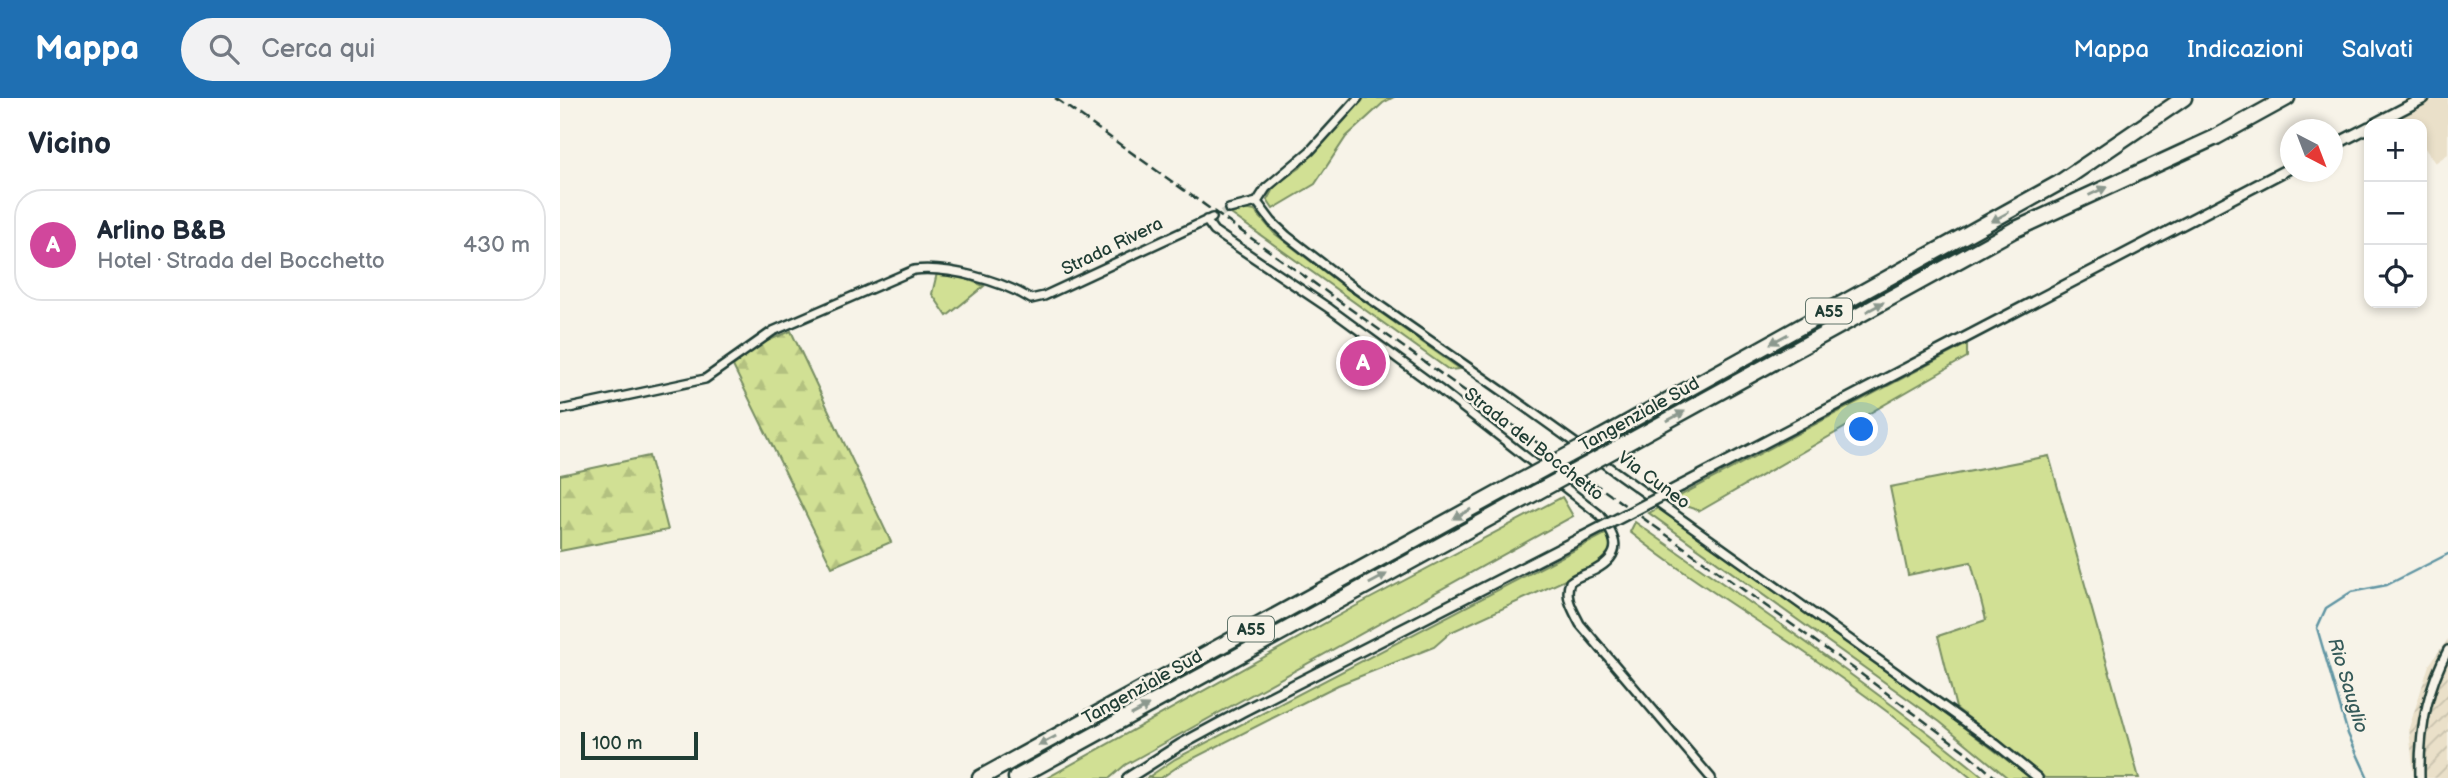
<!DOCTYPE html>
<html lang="it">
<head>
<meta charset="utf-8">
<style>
  body { margin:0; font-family:"Balsamiq Sans",sans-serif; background:#f2f2f3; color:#1f2937 }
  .controls { position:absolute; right:21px; top:21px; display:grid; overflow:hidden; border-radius:14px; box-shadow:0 4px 10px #0003 }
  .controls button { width:63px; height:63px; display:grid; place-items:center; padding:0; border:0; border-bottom:2px solid #e0e1e3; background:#fff; color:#1f2937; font:35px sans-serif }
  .compass { position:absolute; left:1720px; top:21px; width:63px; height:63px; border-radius:50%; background:#fff; box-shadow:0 4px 10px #0003; rotate:138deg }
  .scale { position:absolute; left:21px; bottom:18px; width:117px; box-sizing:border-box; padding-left:7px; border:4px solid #1f3d34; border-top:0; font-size:19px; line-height:24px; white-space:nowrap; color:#1f3d34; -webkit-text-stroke:5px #f7f3e8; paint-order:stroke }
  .you { position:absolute; left:1302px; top:332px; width:24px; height:24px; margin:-18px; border:5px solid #fff; border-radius:50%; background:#1a73e8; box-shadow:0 0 0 10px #1a73e833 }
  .badge { display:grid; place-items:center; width:46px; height:46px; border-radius:50%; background:#1f6fb2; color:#fff; font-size:23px; font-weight:700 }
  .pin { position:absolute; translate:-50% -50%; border:4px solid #fff; box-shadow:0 2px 7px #0006 }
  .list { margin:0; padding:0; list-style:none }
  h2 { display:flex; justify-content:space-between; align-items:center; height:91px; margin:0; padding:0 28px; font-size:30px }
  h2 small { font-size:23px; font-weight:400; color:#747a83 }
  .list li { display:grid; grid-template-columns:46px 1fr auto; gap:21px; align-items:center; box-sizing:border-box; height:112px; margin:0 14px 14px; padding:0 14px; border:2px solid #e0e1e3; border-radius:28px }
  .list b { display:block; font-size:26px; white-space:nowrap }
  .list p { margin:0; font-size:23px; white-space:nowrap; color:#747a83 }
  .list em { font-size:23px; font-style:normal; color:#747a83 }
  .icon { flex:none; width:38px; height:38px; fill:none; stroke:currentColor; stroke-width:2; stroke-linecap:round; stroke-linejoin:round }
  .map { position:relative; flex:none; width:1888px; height:680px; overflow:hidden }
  header { display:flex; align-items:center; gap:42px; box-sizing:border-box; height:98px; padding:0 35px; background:#1f6fb2; color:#fff }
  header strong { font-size:33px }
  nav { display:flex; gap:38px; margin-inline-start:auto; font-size:24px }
  .search { width:490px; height:63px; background:#f2f2f3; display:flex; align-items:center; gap:18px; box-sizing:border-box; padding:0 24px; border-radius:38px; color:#747a83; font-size:26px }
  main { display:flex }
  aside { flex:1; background:#fff }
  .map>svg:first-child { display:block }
  .built { fill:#eae0c9 }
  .industrial { fill:url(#industrial-furrows) }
  .grass { fill:#d1e094; stroke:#788e64; stroke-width:2 }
  .forest { fill:url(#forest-firs); stroke:#788e64; stroke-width:2 }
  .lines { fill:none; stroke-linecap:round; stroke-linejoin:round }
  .stream { stroke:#6095a3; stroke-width:2.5 }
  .minor-tunnel { stroke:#cccfc4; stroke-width:7; stroke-dasharray:7 3.5; stroke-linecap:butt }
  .minor-casing { stroke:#1f3d34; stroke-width:12 }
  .tertiary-casing { stroke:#1f3d34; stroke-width:14 }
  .motorway-casing { stroke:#1f3d34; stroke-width:19 }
  .minor { stroke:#f7f3e8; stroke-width:7 }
  .tertiary { stroke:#f7f3e8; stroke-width:9 }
  .motorway { stroke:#f7f3e8; stroke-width:14 }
  .rail { stroke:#1f3d34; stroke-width:2.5; stroke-dasharray:10 5; stroke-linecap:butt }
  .tertiary-bridge-casing { stroke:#1f3d34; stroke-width:14; stroke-linecap:butt }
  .motorway-bridge-casing { stroke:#1f3d34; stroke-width:19; stroke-linecap:butt }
  .tertiary-bridge { stroke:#f7f3e8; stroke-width:9 }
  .motorway-bridge { stroke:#f7f3e8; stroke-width:14 }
  .oneway { fill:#8b988e }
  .labels { text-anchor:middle; stroke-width:5; stroke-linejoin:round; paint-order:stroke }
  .shield { fill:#f7f3e8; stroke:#60746a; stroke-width:2 }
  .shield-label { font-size:16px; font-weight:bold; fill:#1f3d34 }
  .street-label { font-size:18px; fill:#1f3d34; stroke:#f7f3e8 }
  .water-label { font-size:19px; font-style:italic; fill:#355a59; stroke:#f7f3e8 }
</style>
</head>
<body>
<header>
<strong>Mappa</strong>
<div class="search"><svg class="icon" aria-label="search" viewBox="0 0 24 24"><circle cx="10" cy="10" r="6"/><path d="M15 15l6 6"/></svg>Cerca qui</div>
<nav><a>Mappa</a><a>Indicazioni</a><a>Salvati</a></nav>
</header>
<main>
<aside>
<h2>Vicino<small></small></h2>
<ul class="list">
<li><span class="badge" style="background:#d1479c">A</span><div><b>Arlino B&amp;B</b><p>Hotel · Strada del Bocchetto</p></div><em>430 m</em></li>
</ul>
</aside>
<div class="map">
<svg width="1888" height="680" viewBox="0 0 1888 680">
  <defs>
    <pattern id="industrial-furrows" width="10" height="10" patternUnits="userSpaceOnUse" patternTransform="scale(1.75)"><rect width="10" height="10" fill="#eae0c9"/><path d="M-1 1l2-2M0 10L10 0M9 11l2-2" fill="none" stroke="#c8c1ad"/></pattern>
    <pattern id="forest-firs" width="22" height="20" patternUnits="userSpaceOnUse" patternTransform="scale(1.75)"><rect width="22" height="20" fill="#d1e094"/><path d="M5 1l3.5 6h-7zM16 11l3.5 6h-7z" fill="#b3c180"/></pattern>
  </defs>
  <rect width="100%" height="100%" fill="#f7f3e8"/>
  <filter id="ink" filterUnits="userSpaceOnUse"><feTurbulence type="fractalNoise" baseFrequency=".0143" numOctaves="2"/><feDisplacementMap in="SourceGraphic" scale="14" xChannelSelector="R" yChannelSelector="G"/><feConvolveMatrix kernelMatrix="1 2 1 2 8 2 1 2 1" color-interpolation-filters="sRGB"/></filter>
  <g filter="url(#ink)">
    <path class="built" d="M 1877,0 L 1888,0 L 1888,56 L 1875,65 L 1862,46 L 1862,26 L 1848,26 L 1843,18 Z"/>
    <path class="industrial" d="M 1888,541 L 1888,680 L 1854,680 L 1849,630 L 1869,567 Z"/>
    <path class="grass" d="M 802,0 L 832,0 L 823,5 L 786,39 L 755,86 L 713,111 L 707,102 L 715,87 L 740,70 Z
      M 684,111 L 695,113 L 714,135 L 783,188 L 900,271 L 889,272 L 671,116 Z
      M 377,175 L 407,181 L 424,188 L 387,218 L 372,196 Z
      M 1407,246 L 1407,259 L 1140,413 L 1110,403 Z
      M 1489,358 L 1579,680 L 1485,680 L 1396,610 L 1378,538 L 1426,522 L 1411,464 L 1348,477 L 1330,389 Z
      M 1002,399 L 1013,418 L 565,667 L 550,680 L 487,680 L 794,509 Z
      M 1098,410 L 1386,616 L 1471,680 L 1448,680 L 1380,624 L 1089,415 Z
      M 1075,424 C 1193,507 1313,588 1425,680 L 1411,680 C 1357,634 1299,592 1241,552 C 1183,513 1124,477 1070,434 Z
      M 1047,435 L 1052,450 L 1036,468 L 891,534 L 874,549 L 778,587 L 620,667 L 601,680 L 587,680 L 615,661 Z"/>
    <path class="forest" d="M 231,233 L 331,444 L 272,469 L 173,268 L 200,246 Z
      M 89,358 L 108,432 L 0,453 L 0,377 Z"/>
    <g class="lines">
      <path class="stream" d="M 1808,680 L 1788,636 L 1757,530 L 1766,510 L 1791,494 L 1827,487 L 1888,456"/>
      <path class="minor-tunnel" d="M 652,120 L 669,111"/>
      <defs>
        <path id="minor" d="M 697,104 L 712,124 L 727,138 L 789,186 L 948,297 L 1436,646 L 1478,680
          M 669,111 L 697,104 L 706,90 L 750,53 L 798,0
          M 646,122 L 654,133 L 770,211 L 879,291 L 1040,417 C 1056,439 1065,456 1035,472 C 1027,476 1017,478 1010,484 C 1004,499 1013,512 1020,526 L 1151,680
          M 0,312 L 145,281 L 213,233 L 354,172 C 388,168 442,183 471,201 L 484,198 L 652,120
          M 1860,680 C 1859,635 1866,592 1888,552"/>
        <path id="tertiary" d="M 1814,26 L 1864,0
          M 1772,48 L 1809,29
          M 1121,388 L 1730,70
          M 568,680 L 620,647 L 681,614 L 1023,439"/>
        <path id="motorway" d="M 1040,340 L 1499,85 L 1624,0
          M 1056,351 L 1454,132 L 1656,39 L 1727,0
          M 420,680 L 961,383
          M 456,680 L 977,394"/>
      </defs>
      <use href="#minor" class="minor-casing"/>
      <use href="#tertiary" class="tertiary-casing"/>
      <use href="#motorway" class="motorway-casing"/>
      <use href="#minor" class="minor"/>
      <use href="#tertiary" class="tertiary"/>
      <use href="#motorway" class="motorway"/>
      <path class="rail" d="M 495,0 L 1297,573 L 1406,654 L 1436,680"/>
      <defs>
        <path id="tertiary-bridge" d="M 1023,439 L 1121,388"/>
        <path id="motorway-bridge" d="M 961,383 L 1040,340
          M 977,394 L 1056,351"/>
      </defs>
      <use href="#tertiary-bridge" class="tertiary-bridge-casing"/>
      <use href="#motorway-bridge" class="motorway-bridge-casing"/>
      <use href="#tertiary-bridge" class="tertiary-bridge"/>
      <use href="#motorway-bridge" class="motorway-bridge"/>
    </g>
    <defs><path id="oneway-solid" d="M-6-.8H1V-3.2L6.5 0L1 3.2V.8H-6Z" transform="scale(1.75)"/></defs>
    <g class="oneway">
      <use href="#oneway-solid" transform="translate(1538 93) rotate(-25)"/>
      <use href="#oneway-solid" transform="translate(1440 119) rotate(151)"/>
      <use href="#oneway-solid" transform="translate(1315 209) rotate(-29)"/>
      <use href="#oneway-solid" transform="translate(1219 241) rotate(151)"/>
      <use href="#oneway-solid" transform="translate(1116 318) rotate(-29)"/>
      <use href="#oneway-solid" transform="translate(902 416) rotate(151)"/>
      <use href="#oneway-solid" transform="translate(818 481) rotate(-29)"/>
      <use href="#oneway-solid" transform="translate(580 612) rotate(-29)"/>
      <use href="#oneway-solid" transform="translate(487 643) rotate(151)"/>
    </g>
  </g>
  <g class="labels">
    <g class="shield">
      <rect x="1246" y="200.5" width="46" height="25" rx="5"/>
      <rect x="668" y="518.5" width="46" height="25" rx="5"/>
    </g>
    <g class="shield-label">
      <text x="1269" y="219">A55</text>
      <text x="691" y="537">A55</text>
    </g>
    <g class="street-label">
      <text transform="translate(552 148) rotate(-26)" y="6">Strada Rivera</text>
      <text transform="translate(1079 316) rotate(-29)" y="6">Tangenziale Sud</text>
      <text transform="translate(974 346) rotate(38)" y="6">Strada del Bocchetto</text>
      <text transform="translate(1094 382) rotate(36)" y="6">Via Cuneo</text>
      <text transform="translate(582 589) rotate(-29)" y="6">Tangenziale Sud</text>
    </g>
    <g class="water-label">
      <text transform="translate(1789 587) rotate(73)" y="7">Rio Sauglio</text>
    </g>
  </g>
</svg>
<div class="controls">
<button>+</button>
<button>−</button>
<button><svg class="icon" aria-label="locate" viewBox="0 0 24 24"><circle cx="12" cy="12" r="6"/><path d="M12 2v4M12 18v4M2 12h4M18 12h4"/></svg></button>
</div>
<svg class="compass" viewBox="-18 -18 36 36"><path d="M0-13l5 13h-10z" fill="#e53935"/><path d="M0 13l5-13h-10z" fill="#747a83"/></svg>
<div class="scale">100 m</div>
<div class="you"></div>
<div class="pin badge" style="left:803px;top:265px;background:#d1479c">A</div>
</div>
</main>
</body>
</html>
